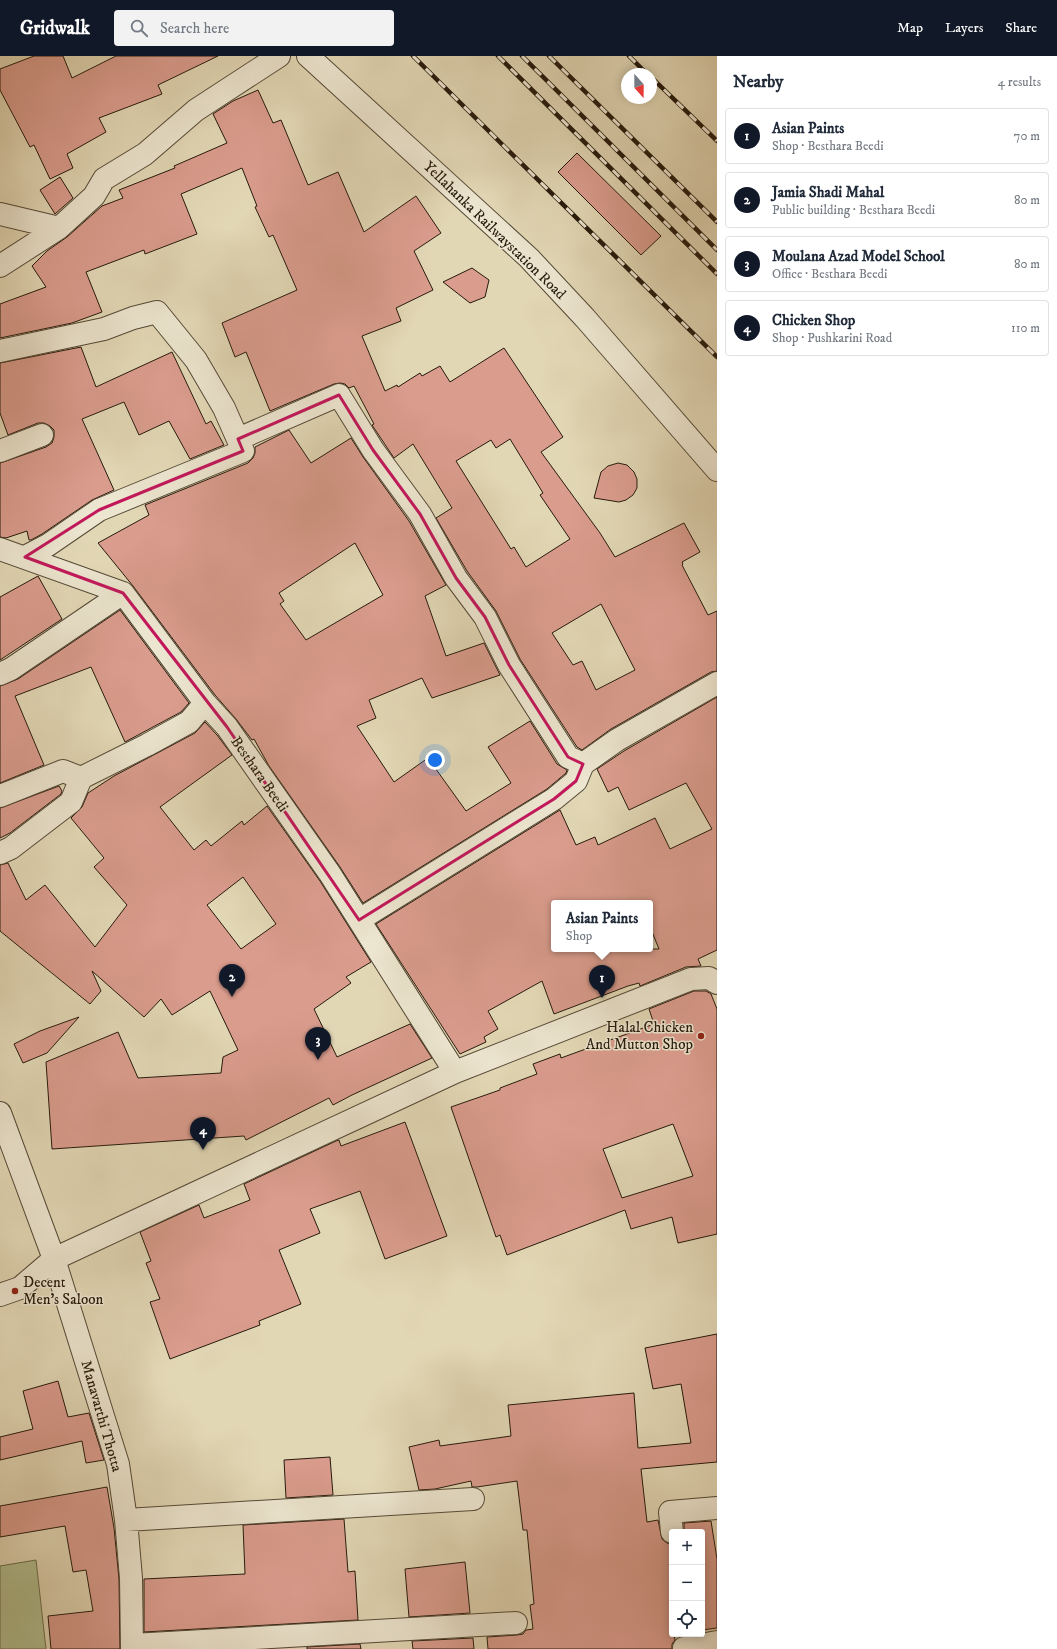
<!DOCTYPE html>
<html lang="en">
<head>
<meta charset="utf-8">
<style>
  body { margin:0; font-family:"IM FELL DW Pica",serif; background:#f2f2f3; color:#1f2937 }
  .controls { position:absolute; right:12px; bottom:12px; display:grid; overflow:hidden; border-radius:4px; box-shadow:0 2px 10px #0003 }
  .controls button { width:36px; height:36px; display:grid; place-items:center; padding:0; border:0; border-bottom:1px solid #e0e1e3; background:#fff; color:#1f2937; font:20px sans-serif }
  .compass { position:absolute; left:621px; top:12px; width:36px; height:36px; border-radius:50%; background:#fff; box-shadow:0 2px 10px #0003; rotate:159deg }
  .you { position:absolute; left:435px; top:704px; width:14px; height:14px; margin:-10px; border:3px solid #fff; border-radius:50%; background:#1a73e8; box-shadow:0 0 0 6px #1a73e833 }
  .badge { display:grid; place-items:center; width:26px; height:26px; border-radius:50%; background:#111827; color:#fff; font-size:13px; font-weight:700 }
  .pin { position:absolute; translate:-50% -33px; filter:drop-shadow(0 1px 2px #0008) }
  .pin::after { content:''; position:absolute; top:21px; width:14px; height:12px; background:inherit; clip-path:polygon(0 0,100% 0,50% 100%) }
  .popup { position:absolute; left:551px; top:844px; width:102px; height:52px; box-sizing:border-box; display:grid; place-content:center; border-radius:4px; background:#fff; filter:drop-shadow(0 1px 3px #0005); font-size:13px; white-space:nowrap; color:#747a83 }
  .popup b { font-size:15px; color:#1f2937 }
  .popup::after { content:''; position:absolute; left:50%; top:100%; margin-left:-8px; border:8px solid transparent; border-top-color:#fff }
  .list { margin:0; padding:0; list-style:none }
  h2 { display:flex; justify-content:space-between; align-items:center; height:52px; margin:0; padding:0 16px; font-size:17px }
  h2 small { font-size:13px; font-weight:400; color:#747a83 }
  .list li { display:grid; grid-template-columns:26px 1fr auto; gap:12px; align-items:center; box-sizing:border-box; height:56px; margin:0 8px 8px; padding:0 8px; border:1px solid #e0e1e3; border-radius:4px }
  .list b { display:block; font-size:15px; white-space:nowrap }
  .list p { margin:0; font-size:13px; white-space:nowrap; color:#747a83 }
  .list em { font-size:13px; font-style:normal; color:#747a83 }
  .icon { flex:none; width:22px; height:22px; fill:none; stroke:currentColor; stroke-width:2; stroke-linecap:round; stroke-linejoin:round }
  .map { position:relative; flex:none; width:717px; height:1593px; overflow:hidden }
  header { display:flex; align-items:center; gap:24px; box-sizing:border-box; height:56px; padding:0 20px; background:#111827; color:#fff }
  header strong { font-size:19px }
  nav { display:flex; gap:22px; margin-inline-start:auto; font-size:14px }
  .search { width:280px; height:36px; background:#f2f2f3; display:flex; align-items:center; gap:10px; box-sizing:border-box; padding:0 14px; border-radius:4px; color:#747a83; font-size:15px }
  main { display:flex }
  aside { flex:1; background:#fff }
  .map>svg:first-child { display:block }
  .green { fill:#b2be8e; stroke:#6c6c4d }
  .building { fill:#da9c8d; stroke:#261a0c; fill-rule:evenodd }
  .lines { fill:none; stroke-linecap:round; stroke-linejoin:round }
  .minor-casing { stroke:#554936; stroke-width:24 }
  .minor { stroke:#ece5cf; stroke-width:22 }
  .rail-casing { stroke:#261a0c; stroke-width:4.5 }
  .rail { stroke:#ece5cf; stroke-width:3; stroke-dasharray:9; stroke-linecap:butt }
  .marked { fill:none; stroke:#c2185b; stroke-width:3; stroke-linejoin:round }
  .poi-dot { fill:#8f2418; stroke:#ece5cf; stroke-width:1.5 }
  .labels { text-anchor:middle; stroke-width:3; stroke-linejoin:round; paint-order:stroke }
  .street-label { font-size:15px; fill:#261a0c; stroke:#ece5cf }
  .poi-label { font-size:15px; fill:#261a0c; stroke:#ece5cf; text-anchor:end }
</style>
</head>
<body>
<header>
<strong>Gridwalk</strong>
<div class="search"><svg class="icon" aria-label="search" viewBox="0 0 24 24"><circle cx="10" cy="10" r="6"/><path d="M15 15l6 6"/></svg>Search here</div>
<nav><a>Map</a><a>Layers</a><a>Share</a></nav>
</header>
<main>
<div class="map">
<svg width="717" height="1593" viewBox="0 0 717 1593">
  <rect width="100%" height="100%" fill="#e2d7b5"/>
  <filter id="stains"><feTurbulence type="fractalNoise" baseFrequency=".005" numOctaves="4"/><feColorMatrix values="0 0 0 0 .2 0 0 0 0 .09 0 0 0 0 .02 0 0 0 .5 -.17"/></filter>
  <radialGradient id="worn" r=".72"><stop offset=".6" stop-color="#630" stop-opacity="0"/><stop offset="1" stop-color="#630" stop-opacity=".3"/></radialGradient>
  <path class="green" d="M 36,1504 L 46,1593 L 0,1593 L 0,1510 Z"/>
  <path class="building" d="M 34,0 L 63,0 L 72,22 L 116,0 L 218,0 L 158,29 L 162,38 L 99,62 L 106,76 L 67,98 L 73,112 L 50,123 L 34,89 L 30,91 L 0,34 L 0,13 Z
    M 258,34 L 273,67 L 281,64 L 308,129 L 338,116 L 364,176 L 416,140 L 441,177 L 414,195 L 433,234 L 396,252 L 401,265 L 362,280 L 385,335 L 397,329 L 398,331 L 420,317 L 422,320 L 440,310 L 450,326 L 504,292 L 563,381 L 541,396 L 600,477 L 615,501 L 684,467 L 700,496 L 682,506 L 683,508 L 682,509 L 708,559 L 717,555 L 717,615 L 711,616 L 611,673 L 582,694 L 577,691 L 520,603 L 496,555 L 467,515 L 436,462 L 452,452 L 413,388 L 394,402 L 372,369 L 374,368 L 354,330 L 349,332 L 345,328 L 340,327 L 334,328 L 270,355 L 246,296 L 235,301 L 222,267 L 297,234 L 273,179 L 269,181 L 255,151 L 257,150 L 242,112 L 181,138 L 197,178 L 145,198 L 144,194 L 86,216 L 102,256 L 72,267 L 0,282 L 0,248 L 46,231 L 32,210 L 47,195 L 67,181 L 102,150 L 123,142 L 119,134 L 175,112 L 174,110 L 227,87 L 213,58 L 233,45 ZM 510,383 L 543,437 L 540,439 L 570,483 L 526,511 L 514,491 L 511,493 L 456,405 L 491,384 L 496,392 ZM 601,548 L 635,614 L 596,634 L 582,605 L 573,609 L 552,577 Z
    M 577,97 L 661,180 L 641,199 L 558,116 Z
    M 60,121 L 73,142 L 55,158 L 40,134 Z
    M 472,212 L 489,224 L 485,241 L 470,247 L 443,226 Z
    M 81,291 L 96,331 L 172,296 L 206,368 L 211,365 L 224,389 L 190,403 L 169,365 L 139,379 L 124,346 L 82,363 L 114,434 L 92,444 L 42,478 L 31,484 L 29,484 L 27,475 L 6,482 L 0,481 L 0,407 L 46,391 L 52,387 L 54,381 L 54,374 L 50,370 L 44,367 L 38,367 L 8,379 L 0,357 L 0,307 Z
    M 289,374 L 311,407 L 351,382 L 363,401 L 409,465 L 446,529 L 425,540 L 446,600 L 484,587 L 500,619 L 432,642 L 422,622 L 369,644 L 376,662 L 357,670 L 394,726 L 428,702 L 466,755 L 511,727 L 488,691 L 530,665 L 557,708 L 567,714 L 566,717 L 547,733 L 363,847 L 340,811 L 269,710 L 254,683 L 252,684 L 236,663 L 215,639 L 133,530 L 98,487 L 149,459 L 145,449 L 248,407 L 253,402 L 255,397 L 255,391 ZM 355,487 L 383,539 L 306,584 L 280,548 L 284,545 L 279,537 Z
    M 618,407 L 627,409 L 634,416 L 637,423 L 637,432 L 633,439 L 626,444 L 619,446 L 594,442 L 601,416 L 608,410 Z
    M 38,520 L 62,563 L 0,604 L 0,541 Z
    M 120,554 L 189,647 L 181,656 L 125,686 L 91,611 L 15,640 L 44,709 L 0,727 L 0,630 L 18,623 Z
    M 717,641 L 717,894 L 698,903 L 701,910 L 686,911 L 640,930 L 639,927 L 628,930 L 554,958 L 542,925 L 488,955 L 498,973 L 484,981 L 486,986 L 460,998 L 376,868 L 560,754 L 576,789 L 595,781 L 598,789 L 655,762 L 670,793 L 712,773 L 686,727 L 629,754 L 618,731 L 608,736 L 597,713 L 624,695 ZM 554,847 L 650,847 L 650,871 L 659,893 L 554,893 Z
    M 205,666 L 217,679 L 232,699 L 160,751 L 194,794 L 206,784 L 211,790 L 242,765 L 244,769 L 267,750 L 320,825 L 371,906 L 346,921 L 351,927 L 314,953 L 337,1001 L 410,968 L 432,1002 L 352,1039 L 333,1049 L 329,1042 L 246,1084 L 244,1080 L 52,1093 L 46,1006 L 118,976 L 138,1022 L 221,1017 L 223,1001 L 238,994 L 210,935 L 172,959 L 161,943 L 144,961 L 92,915 L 101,935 L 90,948 L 0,875 L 0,809 L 8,807 L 26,844 L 45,829 L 95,891 L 127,849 L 94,811 L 104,802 L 71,762 L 82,751 L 88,737 L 114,720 L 195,677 ZM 243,821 L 276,868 L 241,893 L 207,849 Z
    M 59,730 L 62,735 L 61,738 L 10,777 L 0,782 L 0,752 Z
    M 694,935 L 706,935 L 711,938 L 717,953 L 717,1178 L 678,1187 L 672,1161 L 631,1173 L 625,1154 L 507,1199 L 500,1179 L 496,1181 L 451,1051 L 500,1034 L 500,1032 L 537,1018 L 533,1008 L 560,998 L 561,1002 L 654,968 L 649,953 ZM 673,1068 L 693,1120 L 622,1142 L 603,1093 Z
    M 79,961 L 47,997 L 23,1007 L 14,988 L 40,975 Z
    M 405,1066 L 447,1180 L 385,1203 L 360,1135 L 310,1153 L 320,1177 L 279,1194 L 301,1248 L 259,1265 L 260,1269 L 170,1303 L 150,1246 L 160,1243 L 146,1207 L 151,1205 L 140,1176 L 199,1149 L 204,1162 L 250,1144 L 244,1128 L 336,1085 L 339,1084 L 341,1090 Z
    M 717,1278 L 717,1406 L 641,1413 L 647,1466 L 658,1464 L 662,1483 L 667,1487 L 672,1488 L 672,1578 L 677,1578 L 674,1578 L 675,1584 L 672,1588 L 672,1593 L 488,1593 L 487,1581 L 517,1579 L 523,1578 L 526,1574 L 533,1573 L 530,1549 L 534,1548 L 527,1474 L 523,1474 L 517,1425 L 477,1431 L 472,1431 L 471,1425 L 435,1433 L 419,1434 L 409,1391 L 439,1384 L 440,1390 L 511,1380 L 508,1349 L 634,1337 L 638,1392 L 691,1387 L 681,1328 L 653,1333 L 645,1292 Z
    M 58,1325 L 68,1361 L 89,1357 L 104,1404 L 86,1407 L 82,1385 L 0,1404 L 0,1381 L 33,1373 L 23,1335 Z
    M 330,1401 L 333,1439 L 286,1442 L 284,1404 Z
    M 107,1431 L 114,1472 L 119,1523 L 120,1593 L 51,1593 L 48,1560 L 93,1555 L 86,1514 L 73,1516 L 65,1470 L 0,1481 L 0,1450 Z
    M 344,1463 L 348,1516 L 355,1515 L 358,1564 L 144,1576 L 144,1523 L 245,1518 L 243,1469 Z
    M 711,1465 L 717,1503 L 717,1572 L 702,1574 L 702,1476 L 684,1476 L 684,1467 Z
    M 465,1506 L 470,1557 L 409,1561 L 405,1513 Z
    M 473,1582 L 474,1593 L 413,1593 L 412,1585 Z
    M 360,1588 L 361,1593 L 307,1593 L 307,1591 Z"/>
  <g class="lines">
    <defs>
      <path id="minor" d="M 308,0 L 529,202 L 585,262 L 717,414
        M 0,158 L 59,172
        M 0,210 L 59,172 L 94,140 L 104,123 L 145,98 L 196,54 L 279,0
        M 0,295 L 104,273 L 133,262 L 157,256 L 196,304 L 224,352 L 243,395 L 99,454 L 48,489 L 25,501
        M 238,383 L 339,339 L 373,394 L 420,458 L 456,522 L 485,561 L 509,609 L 568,701 L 583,708
        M 0,395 L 42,379
        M 0,493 L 123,537 L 205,647 L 227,671 L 330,818 L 455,1016
        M 0,618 L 11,613 L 123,537
        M 0,740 L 63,715 L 81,722
        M 0,797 L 11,792 L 71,746 L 81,722 L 147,689 L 189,666 L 205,647
        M 359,864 L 554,743 L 576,725 L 583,708 L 617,684 L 717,627
        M 0,1057 L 54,1203 L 118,1408 L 126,1464 L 131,1522 L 132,1593
        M 0,1239 L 20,1232 L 54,1203 L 455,1016 L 691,923 L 709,922 L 717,927
        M 126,1464 L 473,1443
        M 672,1476 L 670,1456 L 717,1452
        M 132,1589 L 516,1567
        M 684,1592 L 717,1586"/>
    </defs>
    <use href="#minor" class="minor-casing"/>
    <use href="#minor" class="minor"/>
    <defs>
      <path id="rail" d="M 413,0 L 717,301
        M 498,0 L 717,218
        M 522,0 L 717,194
        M 549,0 L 717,166
        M 629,0 L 647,18
        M 651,21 L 717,85"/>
    </defs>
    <use href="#rail" class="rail-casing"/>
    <use href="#rail" class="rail"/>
  </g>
  <path class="marked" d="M 339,339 L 373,394 L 420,458 L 456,522 L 485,561 L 509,609 L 568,701 L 583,708 L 576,725 L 554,743 L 359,864 L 227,671 L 123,537 L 25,501 L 99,454 L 243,395 L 238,383 Z"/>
  <g class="poi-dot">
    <circle cx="701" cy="980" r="4"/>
    <circle cx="15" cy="1235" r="4"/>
  </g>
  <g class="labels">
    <g class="street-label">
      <text transform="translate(495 174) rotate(44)" y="5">Yellahanka Railwaystation Road</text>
      <text transform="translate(260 718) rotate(55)" y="5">Besthara Beedi</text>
      <text transform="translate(102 1360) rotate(74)" y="5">Manavarthi Thotta</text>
    </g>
    <g class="poi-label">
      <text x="693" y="976">Halal Chicken<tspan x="693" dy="17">And Mutton Shop</tspan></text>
      <text x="23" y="1231" text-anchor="start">Decent<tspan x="23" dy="17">Men's Saloon</tspan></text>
    </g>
  </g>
  <rect width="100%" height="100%" filter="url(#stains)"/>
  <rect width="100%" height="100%" fill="url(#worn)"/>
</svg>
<div class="controls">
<button>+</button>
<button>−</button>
<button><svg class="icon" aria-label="locate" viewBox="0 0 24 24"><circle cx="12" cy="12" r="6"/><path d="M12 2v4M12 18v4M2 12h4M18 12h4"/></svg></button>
</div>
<svg class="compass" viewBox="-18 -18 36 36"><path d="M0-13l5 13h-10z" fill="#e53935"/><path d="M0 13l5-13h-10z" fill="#747a83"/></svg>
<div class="you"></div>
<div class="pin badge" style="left:602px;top:942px">1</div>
<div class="popup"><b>Asian Paints</b>Shop</div>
<div class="pin badge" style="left:232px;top:941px">2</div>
<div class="pin badge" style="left:318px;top:1004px">3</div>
<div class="pin badge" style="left:203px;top:1094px">4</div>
</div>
<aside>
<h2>Nearby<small>4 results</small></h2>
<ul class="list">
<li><span class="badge">1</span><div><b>Asian Paints</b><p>Shop · Besthara Beedi</p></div><em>70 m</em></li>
<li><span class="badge">2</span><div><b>Jamia Shadi Mahal</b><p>Public building · Besthara Beedi</p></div><em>80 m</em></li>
<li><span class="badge">3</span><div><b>Moulana Azad Model School</b><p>Office · Besthara Beedi</p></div><em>80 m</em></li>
<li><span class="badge">4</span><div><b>Chicken Shop</b><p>Shop · Pushkarini Road</p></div><em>110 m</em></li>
</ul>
</aside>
</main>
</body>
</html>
